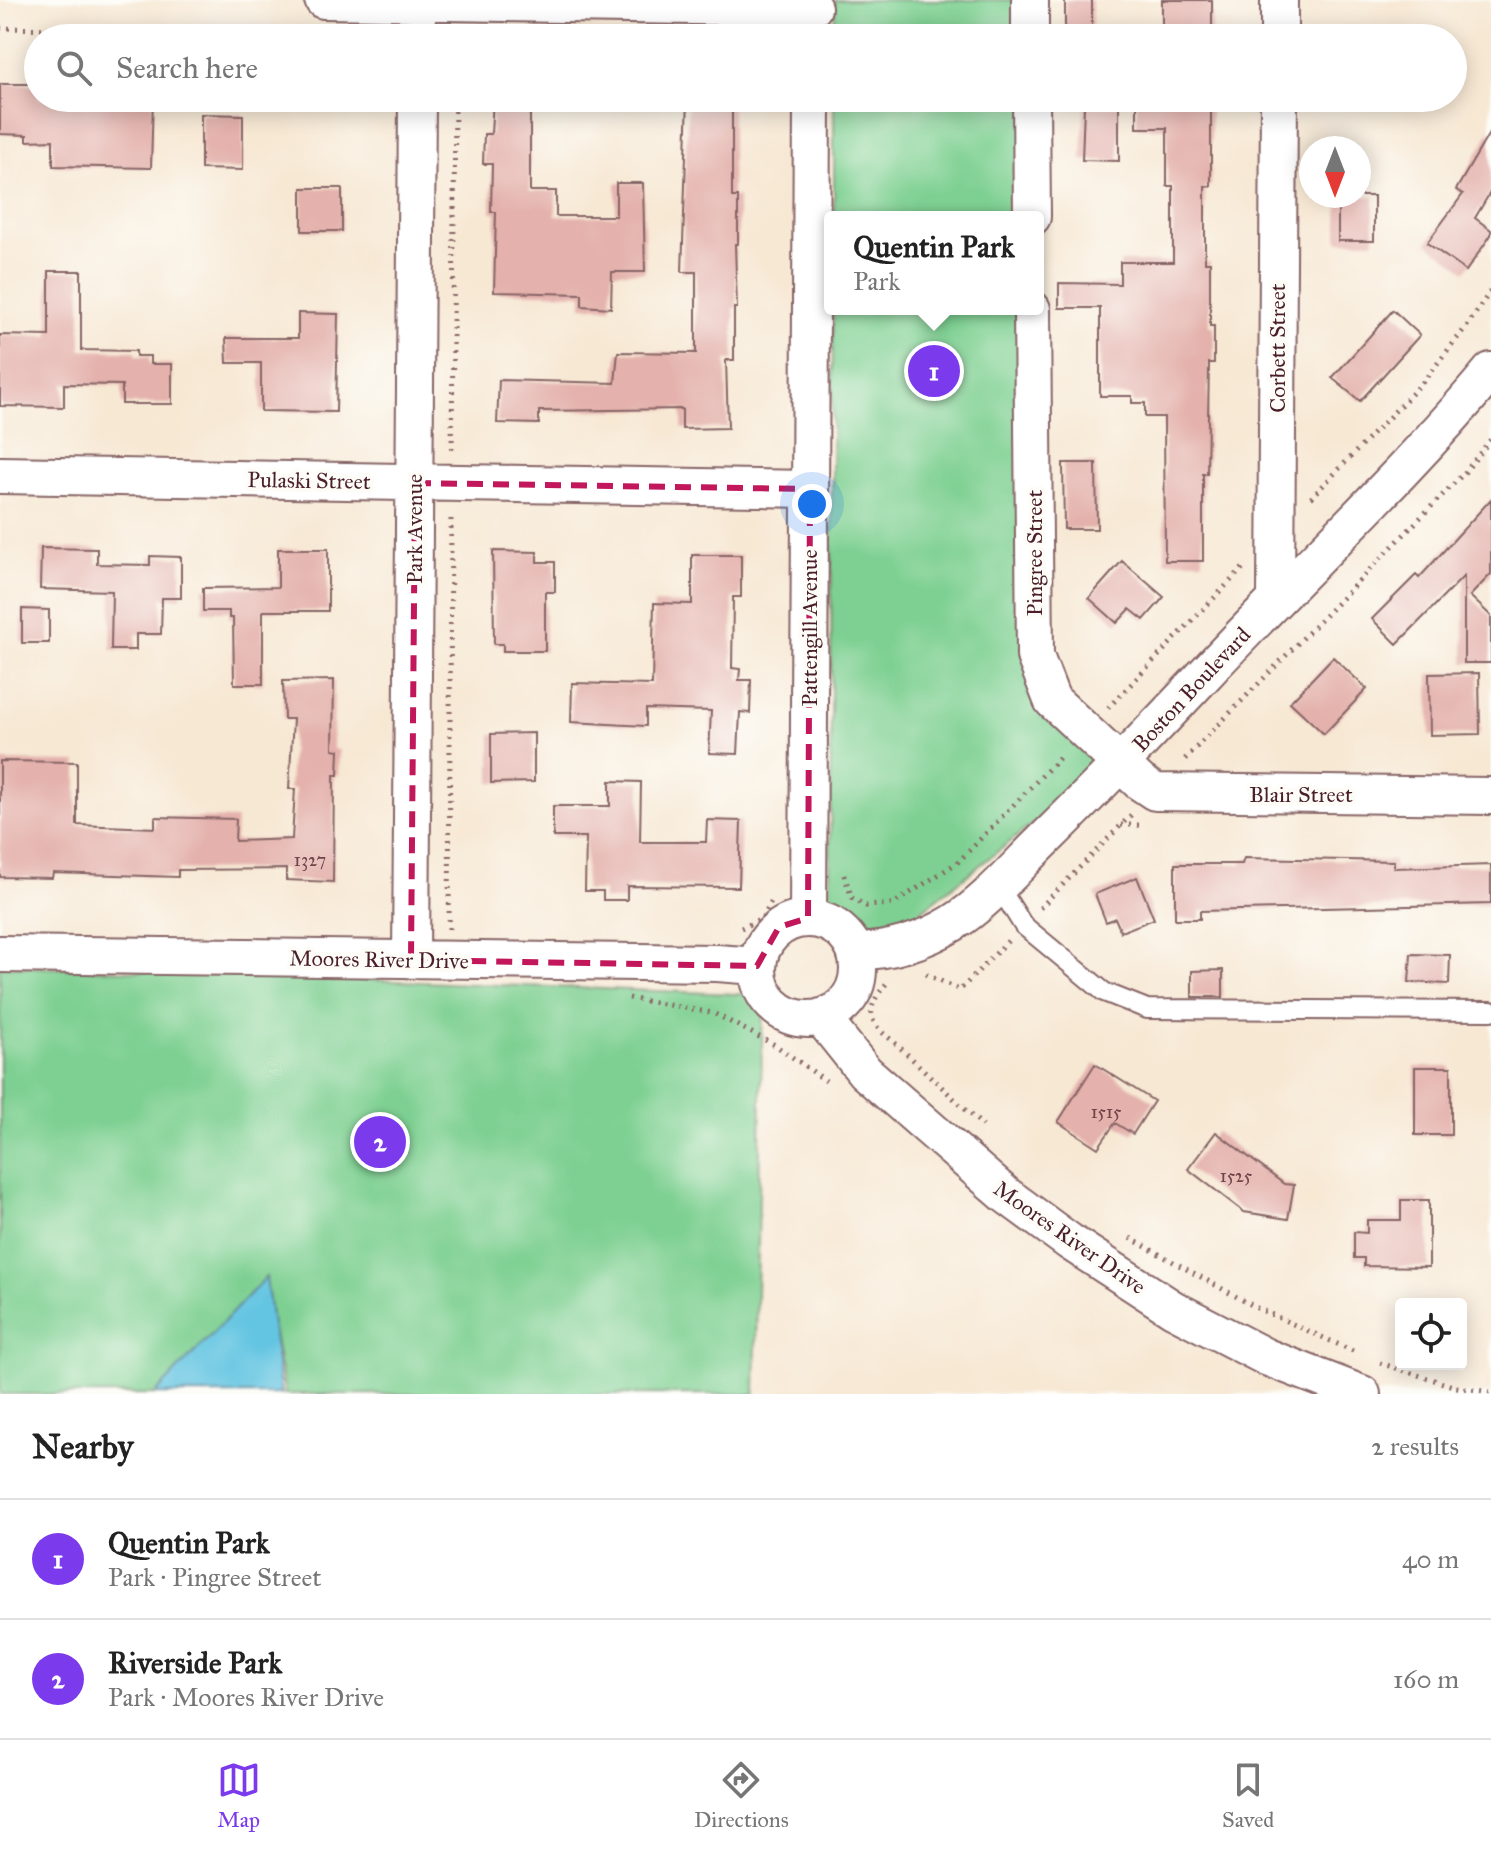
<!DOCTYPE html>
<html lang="en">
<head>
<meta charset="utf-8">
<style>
  body { margin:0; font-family:"IM FELL Great Primer",serif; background:#f2f2f2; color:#222 }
  .controls { position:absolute; right:24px; bottom:24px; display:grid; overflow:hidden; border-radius:8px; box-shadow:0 4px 20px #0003 }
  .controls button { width:72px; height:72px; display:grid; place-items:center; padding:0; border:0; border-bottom:2px solid #e0e0e0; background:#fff; color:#222; font:40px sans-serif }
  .compass { position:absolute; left:1299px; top:136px; width:72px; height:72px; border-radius:50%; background:#fff; box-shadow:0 4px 20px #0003; rotate:180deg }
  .you { position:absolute; left:812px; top:504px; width:28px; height:28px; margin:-20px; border:6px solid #fff; border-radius:50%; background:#1a73e8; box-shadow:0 0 0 12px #1a73e833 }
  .badge { display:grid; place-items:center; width:52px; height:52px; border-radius:50%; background:#7c3aed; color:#fff; font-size:26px; font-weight:700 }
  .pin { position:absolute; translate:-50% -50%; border:4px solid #fff; box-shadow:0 2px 8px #0006 }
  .popup { position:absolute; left:824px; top:211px; width:220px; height:104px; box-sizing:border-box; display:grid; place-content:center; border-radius:8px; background:#fff; filter:drop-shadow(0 2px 6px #0005); font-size:26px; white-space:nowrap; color:#767676 }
  .popup b { font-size:30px; color:#222 }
  .popup::after { content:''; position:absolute; left:50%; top:100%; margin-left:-16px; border:16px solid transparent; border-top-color:#fff }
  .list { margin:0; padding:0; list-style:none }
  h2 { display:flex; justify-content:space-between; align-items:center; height:104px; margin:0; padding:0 32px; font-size:34px }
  h2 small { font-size:26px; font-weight:400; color:#767676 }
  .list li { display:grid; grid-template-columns:52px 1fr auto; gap:24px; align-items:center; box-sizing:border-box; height:120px; padding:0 32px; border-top:2px solid #e0e0e0 }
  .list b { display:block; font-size:30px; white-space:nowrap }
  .list p { margin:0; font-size:26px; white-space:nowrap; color:#767676 }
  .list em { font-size:26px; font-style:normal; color:#767676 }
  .icon { flex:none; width:44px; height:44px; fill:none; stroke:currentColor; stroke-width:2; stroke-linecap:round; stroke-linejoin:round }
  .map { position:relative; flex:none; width:1491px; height:1394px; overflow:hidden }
  .search { position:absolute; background:#fff; box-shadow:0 4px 20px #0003; left:24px; right:24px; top:24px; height:88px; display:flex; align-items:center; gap:20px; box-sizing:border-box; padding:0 28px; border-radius:44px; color:#767676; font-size:30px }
  .sheet { height:344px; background:#fff }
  nav { display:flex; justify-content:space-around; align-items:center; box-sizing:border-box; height:112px; border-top:2px solid #e0e0e0; background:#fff; font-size:22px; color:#767676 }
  nav a { display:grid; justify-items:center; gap:4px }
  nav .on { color:#7c3aed }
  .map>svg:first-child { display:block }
  .green { fill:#7ed092; stroke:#64785e; stroke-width:2 }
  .water { fill:#64c5e2; stroke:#577286; stroke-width:2 }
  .building { fill:#e4b1ac }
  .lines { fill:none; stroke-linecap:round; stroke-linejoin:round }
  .lane-casing { stroke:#876566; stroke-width:22 }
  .street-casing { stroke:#876566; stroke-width:40 }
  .path { stroke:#876566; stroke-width:5; stroke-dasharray:2 6; stroke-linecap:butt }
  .lane { stroke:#fff; stroke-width:18 }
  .street { stroke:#fff; stroke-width:36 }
  .marked { fill:none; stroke:#c2185b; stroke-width:6; stroke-dasharray:16 10; stroke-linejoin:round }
  .labels { text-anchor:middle; stroke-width:8; stroke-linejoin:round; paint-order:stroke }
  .number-label { font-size:18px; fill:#70444b }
  .street-label { font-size:22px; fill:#4a1f2b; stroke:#fdfcf7 }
</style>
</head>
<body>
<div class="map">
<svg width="1491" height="1394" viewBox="0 0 1491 1394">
  <rect width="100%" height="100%" fill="#fdfcf7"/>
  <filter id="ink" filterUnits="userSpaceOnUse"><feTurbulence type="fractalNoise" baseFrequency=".0125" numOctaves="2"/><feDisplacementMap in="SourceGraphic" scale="16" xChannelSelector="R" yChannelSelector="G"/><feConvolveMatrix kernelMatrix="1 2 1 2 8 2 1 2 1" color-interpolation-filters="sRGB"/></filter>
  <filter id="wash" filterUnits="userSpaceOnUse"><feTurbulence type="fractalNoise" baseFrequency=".006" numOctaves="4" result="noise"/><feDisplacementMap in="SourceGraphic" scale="32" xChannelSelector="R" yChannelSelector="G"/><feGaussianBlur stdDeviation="1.8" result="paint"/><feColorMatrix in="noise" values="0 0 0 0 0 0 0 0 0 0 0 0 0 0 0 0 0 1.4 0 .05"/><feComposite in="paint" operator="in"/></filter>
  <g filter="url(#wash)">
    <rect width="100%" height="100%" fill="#f7e8d4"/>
    <path class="green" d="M 835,0 L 1036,0 L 1036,38 L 834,38 Z
      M 834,98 L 1036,98 L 1036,217 L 834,217 Z
      M 833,309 L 1036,309 L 1036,643 L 1056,700 L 1116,760 L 913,917 L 870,923 L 830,905 Z
      M 0,966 L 763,995 L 755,1394 L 285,1394 L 266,1290 L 164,1394 L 0,1394 Z"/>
    <path class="water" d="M 266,1277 L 281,1394 L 155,1394 Z"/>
    <g id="blocks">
      <path class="building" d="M 1065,0 L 1092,0 L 1092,38 L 1065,38 Z
        M 1162,0 L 1212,0 L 1212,38 L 1162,38 Z
        M 0,84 L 38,84 L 38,98 L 153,98 L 151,168 L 53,166 L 53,140 L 27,141 L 27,135 L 0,134 Z
        M 493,98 L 530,98 L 530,191 L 556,191 L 556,216 L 616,216 L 616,183 L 643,183 L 645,272 L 612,272 L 611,308 L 582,306 L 582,294 L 494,292 L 496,212 L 491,212 L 492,164 L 483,164 L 484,134 L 491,134 Z
        M 688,98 L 732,98 L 732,197 L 738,197 L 738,244 L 735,244 L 737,308 L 734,308 L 734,360 L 726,360 L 728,428 L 682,429 L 682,409 L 539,411 L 539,424 L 497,423 L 499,380 L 615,383 L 618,352 L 696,353 L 696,272 L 682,272 Z
        M 1137,98 L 1211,98 L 1211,186 L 1205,186 L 1205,262 L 1210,262 L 1210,326 L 1214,326 L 1214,363 L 1209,363 L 1207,474 L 1203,474 L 1203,561 L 1165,561 L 1164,417 L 1145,417 L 1145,403 L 1132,403 L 1132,396 L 1100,396 L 1100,308 L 1059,308 L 1059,283 L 1120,284 L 1120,262 L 1173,262 L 1173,186 L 1167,186 L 1167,128 L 1137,128 Z
        M 1084,106 L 1119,106 L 1119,161 L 1082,160 Z
        M 201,114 L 243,115 L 243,170 L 201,169 Z
        M 1491,130 L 1491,191 L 1475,218 L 1491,230 L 1491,235 L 1466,271 L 1427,243 L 1463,194 L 1456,190 Z
        M 302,188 L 342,188 L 342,231 L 302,231 Z
        M 1338,196 L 1374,196 L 1374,241 L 1338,241 Z
        M 49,271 L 81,271 L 81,350 L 136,351 L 136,356 L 150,356 L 150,364 L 172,364 L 172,404 L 122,404 L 122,385 L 64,384 L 64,407 L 0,406 L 0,335 L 49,336 Z
        M 1393,310 L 1420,335 L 1360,401 L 1332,378 Z
        M 298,313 L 338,314 L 336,412 L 261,411 L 261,363 L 227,363 L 226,338 L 298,338 Z
        M 1063,463 L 1096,463 L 1097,529 L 1064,529 Z
        M 1491,499 L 1491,574 L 1470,596 L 1491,616 L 1491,663 L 1464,663 L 1464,576 L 1397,644 L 1372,619 L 1416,575 L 1419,578 Z
        M 41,548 L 97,549 L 97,564 L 150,565 L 150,556 L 181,557 L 181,598 L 162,598 L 161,634 L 136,634 L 136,650 L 111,650 L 112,591 L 40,589 Z
        M 278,549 L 328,549 L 328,611 L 263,611 L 263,684 L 234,684 L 233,618 L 229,618 L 229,611 L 203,611 L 203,588 L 278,587 Z
        M 493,551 L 537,552 L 537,562 L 555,562 L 555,592 L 545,592 L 545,651 L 503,651 L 503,644 L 494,644 Z
        M 692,555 L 741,555 L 741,597 L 733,597 L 732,668 L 740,669 L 739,680 L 751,680 L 750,713 L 740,712 L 738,754 L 709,753 L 711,711 L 646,709 L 646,726 L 571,722 L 572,683 L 652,685 L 654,603 L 692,604 Z
        M 1122,561 L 1164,597 L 1144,620 L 1130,609 L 1117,623 L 1089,598 Z
        M 22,609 L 49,610 L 49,643 L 22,643 Z
        M 1333,657 L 1367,689 L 1324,734 L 1290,702 Z
        M 1479,673 L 1480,734 L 1430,735 L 1429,674 Z
        M 334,680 L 333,749 L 339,750 L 338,775 L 334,775 L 333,882 L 286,880 L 286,869 L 178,870 L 178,877 L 53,873 L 52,878 L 0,877 L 0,761 L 77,762 L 77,825 L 155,828 L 155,817 L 236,819 L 235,841 L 292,839 L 295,789 L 289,789 L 293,719 L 284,719 L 283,681 Z
        M 534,733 L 534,782 L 491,783 L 491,734 Z
        M 610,781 L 641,782 L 640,842 L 706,842 L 707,820 L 741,821 L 739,887 L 627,886 L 627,900 L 603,900 L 603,891 L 585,891 L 586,837 L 553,837 L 553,806 L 610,806 Z
        M 1244,858 L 1394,861 L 1394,868 L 1491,865 L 1491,904 L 1200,911 L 1200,919 L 1175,919 L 1175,864 L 1242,864 Z
        M 1137,877 L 1154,919 L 1121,932 L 1115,918 L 1106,922 L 1095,894 Z
        M 1411,954 L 1450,955 L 1449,984 L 1409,982 Z
        M 1223,970 L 1223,997 L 1192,997 L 1192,971 Z
        M 1095,1064 L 1154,1101 L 1133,1134 L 1115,1123 L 1098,1148 L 1058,1122 Z
        M 1415,1067 L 1451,1067 L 1451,1135 L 1415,1135 Z
        M 1216,1132 L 1284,1184 L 1294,1185 L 1288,1219 L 1244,1212 L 1188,1169 Z
        M 1401,1200 L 1429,1200 L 1429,1267 L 1364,1266 L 1364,1258 L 1354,1258 L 1354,1232 L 1367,1233 L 1367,1220 L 1401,1220 Z"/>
    </g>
  </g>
  <g filter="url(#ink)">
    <use href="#blocks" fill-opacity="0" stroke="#876566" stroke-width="2"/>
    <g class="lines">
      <defs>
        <path id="lane" d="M 998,885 L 1023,925 L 1104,992 L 1147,1009 L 1491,1011"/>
        <path id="street" d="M 323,0 L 813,8
          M 1030,0 L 1030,38
          M 417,38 L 417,0
          M 1279,38 L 1279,0
          M 1031,98 L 1032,217
          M 1032,309 L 1035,656 L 1052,700 L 1140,782 L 1155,792 L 1491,796
          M 0,475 L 810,489
          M 1276,598 L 1279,98
          M 808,918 L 812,98
          M758 969a50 50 0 1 1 100 0a50 50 0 1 1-100 0Z
          M 855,952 C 891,951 922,942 953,923 C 983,905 1013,871 1038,846 C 1096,789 1152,731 1208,671 C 1301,571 1403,477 1491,371
          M 0,954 L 717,963 L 757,966
          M 411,960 L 417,98
          M 821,1017 L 865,1072 L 1006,1195 L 1070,1242 L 1173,1309 L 1266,1357 L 1362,1394"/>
      </defs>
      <use href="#lane" class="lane-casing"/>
      <use href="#street" class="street-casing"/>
      <path class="path" d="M 0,28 L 313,33
        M 452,449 L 455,98
        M 1311,498 L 1422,383 L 1467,326 L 1491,290
        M 1108,708 L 1243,568
        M 1185,759 L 1465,472 L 1491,439
        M 1121,825 L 1143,825
        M 844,875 L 852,898 L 866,906 L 893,904 L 958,862 L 1062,755
        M 1040,908 L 1131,815
        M 741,928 L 762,919 L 773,899
        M 449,929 L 451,515
        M 926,974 L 960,990 L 1008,941
        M 886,984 C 866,1008 866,1022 892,1040 L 983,1126
        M 629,998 L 713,1013 L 775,1045 L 826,1081
        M 1130,1238 L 1257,1308 L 1353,1351
        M 1380,1363 L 1456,1387 L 1491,1392"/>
      <use href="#lane" class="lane"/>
      <use href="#street" class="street"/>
    </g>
  </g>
  <path class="marked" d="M 415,483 L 810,489 L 808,918 L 779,927 L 757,966 L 411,960 Z"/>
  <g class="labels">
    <g class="number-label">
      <text x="310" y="866">1327</text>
      <text x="1106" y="1118">1515</text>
      <text x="1236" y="1182">1525</text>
    </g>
    <g class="street-label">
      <text transform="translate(1277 348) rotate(-90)" y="8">Corbett Street</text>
      <text transform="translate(309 480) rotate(1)" y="8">Pulaski Street</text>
      <text transform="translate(414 529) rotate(-90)" y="8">Park Avenue</text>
      <text transform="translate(1034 553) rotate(-90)" y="8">Pingree Street</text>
      <text transform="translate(809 628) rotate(-90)" y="8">Pattengill Avenue</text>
      <text transform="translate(1191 689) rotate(-47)" y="8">Boston Boulevard</text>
      <text x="1301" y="802">Blair Street</text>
      <text transform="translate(379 959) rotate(1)" y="8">Moores River Drive</text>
      <text transform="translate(1070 1237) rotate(35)" y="8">Moores River Drive</text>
    </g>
  </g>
</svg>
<div class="controls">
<button><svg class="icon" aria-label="locate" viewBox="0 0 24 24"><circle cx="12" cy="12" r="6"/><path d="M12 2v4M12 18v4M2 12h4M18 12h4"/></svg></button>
</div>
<svg class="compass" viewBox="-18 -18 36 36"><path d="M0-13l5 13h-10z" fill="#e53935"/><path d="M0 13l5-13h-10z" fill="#767676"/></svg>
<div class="you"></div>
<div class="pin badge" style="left:934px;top:371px">1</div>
<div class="popup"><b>Quentin Park</b>Park</div>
<div class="pin badge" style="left:380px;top:1142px">2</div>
<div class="search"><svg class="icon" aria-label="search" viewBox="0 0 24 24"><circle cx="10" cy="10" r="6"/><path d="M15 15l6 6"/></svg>Search here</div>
</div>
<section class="sheet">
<h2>Nearby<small>2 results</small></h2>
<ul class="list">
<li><span class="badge">1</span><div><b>Quentin Park</b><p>Park · Pingree Street</p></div><em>40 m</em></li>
<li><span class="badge">2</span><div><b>Riverside Park</b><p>Park · Moores River Drive</p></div><em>160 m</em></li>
</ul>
</section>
<nav>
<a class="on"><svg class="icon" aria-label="map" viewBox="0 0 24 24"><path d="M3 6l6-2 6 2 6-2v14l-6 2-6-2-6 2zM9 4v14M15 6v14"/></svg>Map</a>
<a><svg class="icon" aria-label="directions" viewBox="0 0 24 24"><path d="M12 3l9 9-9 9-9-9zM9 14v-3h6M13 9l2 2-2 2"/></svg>Directions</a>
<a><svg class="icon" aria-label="saved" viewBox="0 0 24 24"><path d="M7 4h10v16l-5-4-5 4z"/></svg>Saved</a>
</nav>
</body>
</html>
